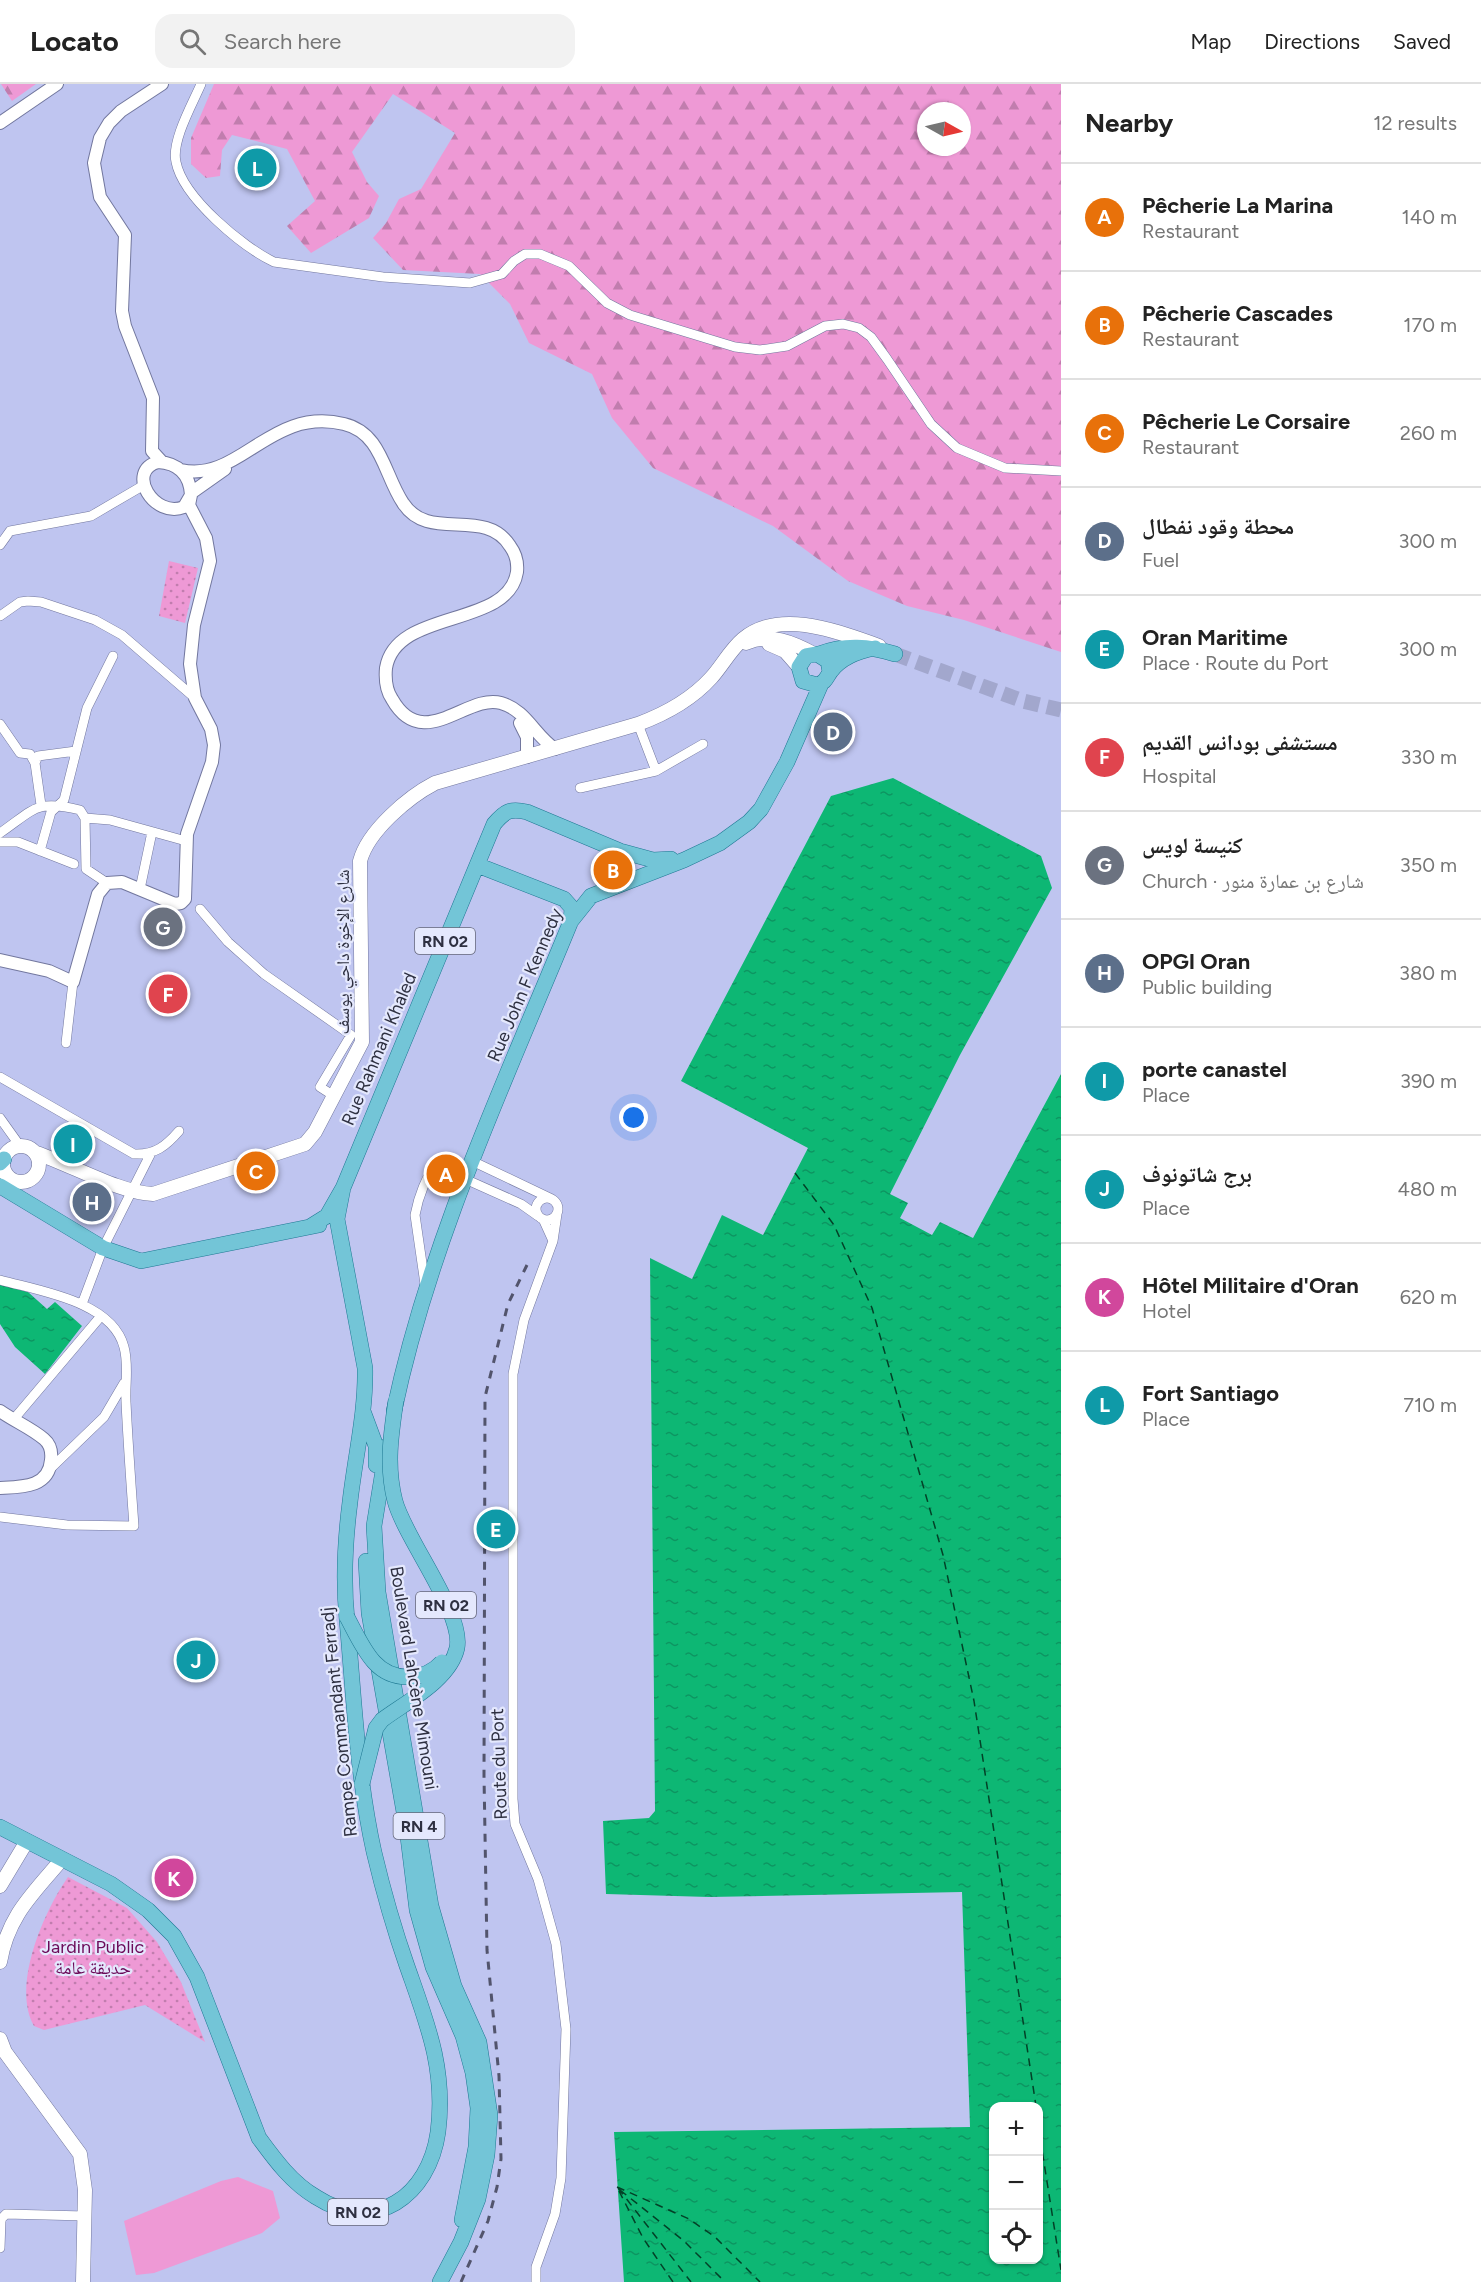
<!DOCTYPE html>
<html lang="en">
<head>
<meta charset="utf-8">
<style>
  body { margin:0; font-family:Figtree,"Noto Naskh Arabic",sans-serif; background:#f2f2f2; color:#222 }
  .controls { position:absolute; right:18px; bottom:18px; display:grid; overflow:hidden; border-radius:12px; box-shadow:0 2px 4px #0004 }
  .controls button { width:54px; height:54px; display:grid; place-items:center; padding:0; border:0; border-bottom:2px solid #e0e0e0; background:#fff; color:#222; font:30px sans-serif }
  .compass { position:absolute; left:917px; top:18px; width:54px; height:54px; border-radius:50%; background:#fff; box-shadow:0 2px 4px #0004; rotate:98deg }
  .you { position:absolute; left:634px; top:1034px; width:21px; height:21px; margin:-15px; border:4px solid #fff; border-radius:50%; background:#1a73e8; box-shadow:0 0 0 9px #1a73e833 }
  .badge { display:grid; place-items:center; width:39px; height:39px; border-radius:50%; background:#1a73e8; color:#fff; font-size:20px; font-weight:700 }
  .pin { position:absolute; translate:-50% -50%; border:3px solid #fff; box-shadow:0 2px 6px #0006 }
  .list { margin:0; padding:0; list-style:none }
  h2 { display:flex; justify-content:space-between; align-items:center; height:78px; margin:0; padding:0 24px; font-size:26px }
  h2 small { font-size:20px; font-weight:400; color:#767676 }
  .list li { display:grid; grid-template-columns:39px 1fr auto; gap:18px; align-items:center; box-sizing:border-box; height:108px; padding:0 24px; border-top:2px solid #e0e0e0 }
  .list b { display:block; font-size:22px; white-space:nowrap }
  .list p { margin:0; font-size:20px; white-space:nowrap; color:#767676 }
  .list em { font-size:20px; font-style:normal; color:#767676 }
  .icon { flex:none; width:33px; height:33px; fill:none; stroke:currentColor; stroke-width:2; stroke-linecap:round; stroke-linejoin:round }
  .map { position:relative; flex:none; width:1061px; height:2198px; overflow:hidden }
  header { display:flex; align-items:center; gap:36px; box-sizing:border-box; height:84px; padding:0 30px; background:#fff; border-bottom:2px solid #e0e0e0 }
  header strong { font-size:28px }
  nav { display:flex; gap:33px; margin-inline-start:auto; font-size:21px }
  .search { width:420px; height:54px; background:#f2f2f2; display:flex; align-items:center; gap:15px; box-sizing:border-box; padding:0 21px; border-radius:18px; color:#767676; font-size:22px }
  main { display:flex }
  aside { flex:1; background:#fff }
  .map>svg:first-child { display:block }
  .forest { fill:url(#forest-firs); fill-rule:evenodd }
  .park { fill:url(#park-dots) }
  .pitch { fill:#ee99d5 }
  .water { fill:url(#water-ripples); fill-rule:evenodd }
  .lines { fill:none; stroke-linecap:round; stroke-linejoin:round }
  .ferry { stroke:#034127; stroke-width:1.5; stroke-dasharray:8 6; stroke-linecap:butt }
  .primary-tunnel { stroke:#a2a7cd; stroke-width:15; stroke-dasharray:15 8; stroke-linecap:butt }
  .minor-casing { stroke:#72779e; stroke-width:10 }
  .tertiary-casing { stroke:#72779e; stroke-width:14 }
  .secondary-casing { stroke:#72779e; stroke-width:15 }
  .primary-casing { stroke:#1e7892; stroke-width:16 }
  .minor { stroke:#fff; stroke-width:9 }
  .tertiary { stroke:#fff; stroke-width:12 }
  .secondary { stroke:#fff; stroke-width:14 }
  .primary { stroke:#73c5d7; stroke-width:15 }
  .rail { stroke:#52546c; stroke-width:3; stroke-dasharray:8 8; stroke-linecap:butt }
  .primary-bridge-casing { stroke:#1e7892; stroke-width:16; stroke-linecap:butt }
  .primary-bridge { stroke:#73c5d7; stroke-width:15 }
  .labels { text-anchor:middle; stroke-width:4.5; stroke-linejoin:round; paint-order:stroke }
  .shield { fill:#e4e8fd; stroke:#656779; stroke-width:1.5 }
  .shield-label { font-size:16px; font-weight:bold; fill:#2e3041 }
  .street-label { font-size:18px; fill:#2e3041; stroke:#e4e8fd }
  .park-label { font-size:18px; fill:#6b0958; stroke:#e4e8fd }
</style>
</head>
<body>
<header>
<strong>Locato</strong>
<div class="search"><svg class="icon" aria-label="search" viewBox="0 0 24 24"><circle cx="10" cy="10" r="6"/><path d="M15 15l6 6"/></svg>Search here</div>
<nav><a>Map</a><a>Directions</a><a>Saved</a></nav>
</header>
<main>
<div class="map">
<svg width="1061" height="2198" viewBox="0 0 1061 2198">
  <defs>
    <pattern id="forest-firs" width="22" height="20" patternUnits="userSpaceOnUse" patternTransform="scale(1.5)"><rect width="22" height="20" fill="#ee99d5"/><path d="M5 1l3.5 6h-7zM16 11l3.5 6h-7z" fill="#c17dae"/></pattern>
    <pattern id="park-dots" width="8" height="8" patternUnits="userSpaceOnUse" patternTransform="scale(1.5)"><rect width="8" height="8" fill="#ee99d5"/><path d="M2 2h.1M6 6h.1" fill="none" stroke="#c17dae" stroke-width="1.8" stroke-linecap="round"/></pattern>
    <pattern id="water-ripples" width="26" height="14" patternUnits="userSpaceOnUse" patternTransform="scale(1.5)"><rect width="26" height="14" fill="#0db774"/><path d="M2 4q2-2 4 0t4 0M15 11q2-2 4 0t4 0" fill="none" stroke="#0d9561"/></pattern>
  </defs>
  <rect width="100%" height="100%" fill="#bfc5f0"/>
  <path class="forest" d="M 1,0 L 36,0 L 12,17 Z
    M 214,0 L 1061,0 L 1061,568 L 964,536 L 907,522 L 848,497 L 773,442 L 653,384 L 612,334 L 592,290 L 529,259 L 510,220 L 480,190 L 403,186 L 373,154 L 386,139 L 399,115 L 421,105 L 455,49 L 393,10 L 352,68 L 367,98 L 379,112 L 369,134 L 311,169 L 287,142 L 315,117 L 287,65 L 232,51 L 222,66 L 220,92 L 206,94 L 191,80 L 191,54 ZM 926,27 L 962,27 L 962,63 L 926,63 Z"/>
  <path class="park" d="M 169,477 L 198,484 L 185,539 L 159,532 Z
    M 68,1793 L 127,1824 L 157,1858 L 181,1898 L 205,1958 L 145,1921 L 44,1946 L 34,1942 C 11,1902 44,1827 68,1793 Z"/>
  <path class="pitch" d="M 238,2093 L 273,2107 L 280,2134 L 262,2149 L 154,2189 L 136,2191 L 124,2137 L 221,2097 Z"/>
  <path class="water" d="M 893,694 L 1041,772 L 1052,804 L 960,971 L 890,1110 L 908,1119 L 900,1134 L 932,1151 L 940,1138 L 973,1154 L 1061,990 L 1061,2198 L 624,2198 L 614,2048 L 970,2043 L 962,1808 L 709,1813 L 606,1810 L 603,1737 L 649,1734 L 655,1727 L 650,1174 L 692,1195 L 722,1131 L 763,1151 L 808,1064 L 681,997 L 831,712 ZM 994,2022 L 1038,2022 L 1038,2176 L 994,2176 Z
    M 0,1200 L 28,1208 L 47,1225 L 55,1218 L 82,1242 L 45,1290 L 15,1263 L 0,1240 Z"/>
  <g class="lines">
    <path class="ferry" d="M 795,1089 L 834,1141 L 872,1224 L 943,1471 L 974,1617 L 1036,2022
      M 1038,2041 L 1061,2186
      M 617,2103 L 689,2135 L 715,2153 L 760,2198
      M 618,2104 L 691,2198
      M 620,2106 L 684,2157 L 725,2198
      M 619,2107 L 643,2154 L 673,2198"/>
    <path class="primary-tunnel" d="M 895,570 L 1023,617 L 1061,626"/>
    <defs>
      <path id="minor" d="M 201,0 C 193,19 171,57 176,78 C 183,114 243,163 274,178 L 383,193 L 470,199 L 502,190 L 514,177 L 525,170 L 540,170 L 569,182 L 607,219 L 630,231 L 735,263 L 760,266 L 787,262 L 825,242 L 843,240 L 859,244 L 871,253 L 887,275 L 931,340 L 957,364 L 1005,384 L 1061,387
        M 0,461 L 10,447 L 91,432 L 144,401
        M 0,532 L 20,518 L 28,517 L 41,518 L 95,536 L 122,551 L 195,614
        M 0,640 L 20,669 L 30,670 L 35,679
        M 638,640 L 656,687
        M 580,704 L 656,687 L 703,660
        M 41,721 L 35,679 L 38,672 L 76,667
        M 85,734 L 110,736 L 186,757
        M 0,749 C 35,725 36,715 80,726 L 85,734 L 86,785 L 107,799
        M 0,758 L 18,758 L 74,780
        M 40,767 L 51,728 L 64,716 L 87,624 L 113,572
        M 140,805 L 152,748
        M 200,825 L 228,858 L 264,890 L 351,951 L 320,1003 L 334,1012
        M 66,959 L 73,898
        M 0,993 L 134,1070 C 155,1071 166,1062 179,1047
        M 0,1034 L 20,1062
        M 472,1077 L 552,1115
        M 465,1095 L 521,1120 L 538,1132
        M536 1125a11 11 0 1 1 22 0a11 11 0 1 1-22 0Z
        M 543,1135 L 553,1157 L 557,1130
        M 0,1196 C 39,1207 112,1217 124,1263 C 129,1281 125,1300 126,1318 C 128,1360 131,1401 134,1442 L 67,1441 L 0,1433
        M 425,1200 L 415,1131 C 418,1115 426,1089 439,1080 L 468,1089
        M 82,1220 L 103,1164 L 150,1071
        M 13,1336 L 101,1232
        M 49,1386 L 104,1333 L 124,1299
        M 0,2164 L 1,2135 L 6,2130 L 85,2132
        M 536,2198 L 536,2183 L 555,2130 L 561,2094 L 566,1945 L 556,1860 L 538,1795 L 515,1740 L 513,1715 L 513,1290 L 524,1236 L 553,1157"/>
      <path id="tertiary" d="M 162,0 L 121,27 L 109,39 L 100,54 L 94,79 L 100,113 L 125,151 L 122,227 L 125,242 L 153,314 L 152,367 L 162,378
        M 0,39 L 57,0
        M 158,378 C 178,379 190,391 191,411 L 184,423 C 154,435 125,387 158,378 Z
        M 181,386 C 240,399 270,322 344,340 C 382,349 384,391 403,419 C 428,459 485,422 510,462 C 516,470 518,478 517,488 C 508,545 396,524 386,584 C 385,595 386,606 392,615 C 423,670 467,609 501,619 C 526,626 535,652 555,665
        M 191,409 L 225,385
        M 520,639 L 527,653 L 527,673
        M 0,876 L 49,887 L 73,898 L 98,810 L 107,799 L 122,798 L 175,820 L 181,819 L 185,815 L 187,750 L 212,678 L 214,661 L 211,645 L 195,614 L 190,580 L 194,541 L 210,477 L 206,454 L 189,421 L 191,411
        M 0,1327 C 14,1337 31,1344 44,1355 C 50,1360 52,1368 51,1376 C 49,1404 21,1403 0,1404"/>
      <path id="secondary" d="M 746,559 C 769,548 794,559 814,570
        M 769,560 L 785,567 L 799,583
        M3 1080a18 18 0 1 1 36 0a18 18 0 1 1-36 0Z
        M 36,1069 C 70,1080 120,1109 153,1110 L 305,1060 L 315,1048 L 362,958 L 360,777 C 368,747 408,713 435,699 L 638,640 C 665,630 691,616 711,594 C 722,582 730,566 743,555 C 780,524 839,548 879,562
        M 0,1802 L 27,1757
        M 0,1878 C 8,1831 34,1809 62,1775
        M 0,1955 L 5,1968 L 80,2070 L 85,2106 L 83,2198"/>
      <path id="primary" d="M 819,570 C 845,560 869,562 895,570
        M 830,588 L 828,577 L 817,570 L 806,572 L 799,583 L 803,597 L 817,601 C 826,598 826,594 831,587 C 842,573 859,567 875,564
        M 477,781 L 564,815 L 572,824 L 571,837
        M 0,1079 L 4,1075
        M 0,1102 L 103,1164 L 141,1177 L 319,1141
        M 311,1142 L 327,1132 L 343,1104 L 494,740 C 505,727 510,724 527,728 L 620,767 L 653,776 L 671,775
        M 363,1327 L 376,1362 L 376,1381
        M 394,1327 C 430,1156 505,998 571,837 L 591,812 L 684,776 L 720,759 L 749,738 L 761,725 L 787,678 L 821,600
        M 387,1362 L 374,1442 L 378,1508 L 431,1822 L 454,1902 L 479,1958 L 490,2031 L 487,2071 L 478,2115 L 461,2158 L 440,2198
        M 366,1477 L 369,1529 L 407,1745 L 417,1826 L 433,1883 L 463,1952 L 473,1989 L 478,2024 L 476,2063 L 462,2136
        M 0,1743 L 111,1800 L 148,1826 L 174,1852 L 197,1893 L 259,2054 C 275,2076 292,2099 316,2113 C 375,2151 429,2112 438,2048 C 446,1985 427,1939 407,1882 C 394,1845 383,1806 374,1768 C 357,1692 354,1613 347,1536 C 343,1497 345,1457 350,1418 C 355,1373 366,1329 365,1284 L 337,1135 L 343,1104"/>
    </defs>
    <use href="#minor" class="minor-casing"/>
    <use href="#tertiary" class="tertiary-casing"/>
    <use href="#secondary" class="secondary-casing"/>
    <use href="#primary" class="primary-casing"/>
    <use href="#minor" class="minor"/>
    <use href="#tertiary" class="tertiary"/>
    <use href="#secondary" class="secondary"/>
    <use href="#primary" class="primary"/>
    <path class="rail" d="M 461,2198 L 488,2137 L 497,2103 L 501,2075 L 499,1992 L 487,1866 L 484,1692 L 485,1313 L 508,1220 L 527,1181"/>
    <defs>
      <path id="primary-bridge" d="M 347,1533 C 355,1548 363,1566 374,1578 C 392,1598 424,1598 442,1578
        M 362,1700 L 376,1644 L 382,1636 C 406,1618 450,1596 457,1564 C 464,1529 405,1455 395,1417 C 386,1382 391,1350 396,1316"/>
    </defs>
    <use href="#primary-bridge" class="primary-bridge-casing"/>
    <use href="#primary-bridge" class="primary-bridge"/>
  </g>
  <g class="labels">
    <g class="shield">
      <rect x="415" y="844" width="60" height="26" rx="4.5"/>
      <rect x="416" y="1508" width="60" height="26" rx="4.5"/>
      <rect x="393.5" y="1729" width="51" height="26" rx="4.5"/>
      <rect x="328" y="2115" width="60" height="26" rx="4.5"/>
    </g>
    <g class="shield-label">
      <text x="445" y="863">RN 02</text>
      <text x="446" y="1527">RN 02</text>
      <text x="419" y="1748">RN 4</text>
      <text x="358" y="2134">RN 02</text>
    </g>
    <g class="street-label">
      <text transform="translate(343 868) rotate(-90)" y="6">شارع الإخوة داحي يوسف</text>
      <text transform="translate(525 901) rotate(-67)" y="6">Rue John F Kennedy</text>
      <text transform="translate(379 965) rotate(-67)" y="6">Rue Rahmani Khaled</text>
      <text transform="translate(414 1594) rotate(81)" y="6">Boulevard Lahcène Mimouni</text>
      <text transform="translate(339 1638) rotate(-96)" y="6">Rampe Commandant Ferradj</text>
      <text transform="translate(499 1680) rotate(-92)" y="6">Route du Port</text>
    </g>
    <g class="park-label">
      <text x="93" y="1869">Jardin Public<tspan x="93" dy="21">حديقة عامة</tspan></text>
    </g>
  </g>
</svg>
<div class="controls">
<button>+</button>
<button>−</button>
<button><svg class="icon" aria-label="locate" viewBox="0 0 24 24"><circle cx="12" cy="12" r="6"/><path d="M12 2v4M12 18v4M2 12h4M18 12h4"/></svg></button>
</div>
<svg class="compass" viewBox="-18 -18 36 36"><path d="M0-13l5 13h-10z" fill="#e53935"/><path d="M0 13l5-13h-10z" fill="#767676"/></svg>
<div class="you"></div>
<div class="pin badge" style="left:446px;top:1090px;background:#e8710a">A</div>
<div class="pin badge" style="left:613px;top:786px;background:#e8710a">B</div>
<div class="pin badge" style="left:256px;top:1087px;background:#e8710a">C</div>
<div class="pin badge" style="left:833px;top:648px;background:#5c6f8a">D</div>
<div class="pin badge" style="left:496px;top:1445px;background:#0f9aa8">E</div>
<div class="pin badge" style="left:168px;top:910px;background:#e0444e">F</div>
<div class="pin badge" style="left:163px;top:843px;background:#6b7280">G</div>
<div class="pin badge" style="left:92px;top:1118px;background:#5c6f8a">H</div>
<div class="pin badge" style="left:73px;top:1060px;background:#0f9aa8">I</div>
<div class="pin badge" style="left:196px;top:1576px;background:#0f9aa8">J</div>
<div class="pin badge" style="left:174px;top:1794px;background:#d1479c">K</div>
<div class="pin badge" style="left:257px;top:84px;background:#0f9aa8">L</div>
</div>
<aside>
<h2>Nearby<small>12 results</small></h2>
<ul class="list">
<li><span class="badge" style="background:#e8710a">A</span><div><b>Pêcherie La Marina</b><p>Restaurant</p></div><em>140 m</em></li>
<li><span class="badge" style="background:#e8710a">B</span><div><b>Pêcherie Cascades</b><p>Restaurant</p></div><em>170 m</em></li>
<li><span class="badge" style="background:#e8710a">C</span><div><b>Pêcherie Le Corsaire</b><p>Restaurant</p></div><em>260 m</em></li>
<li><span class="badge" style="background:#5c6f8a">D</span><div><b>محطة وقود نفطال</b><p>Fuel</p></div><em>300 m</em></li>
<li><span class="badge" style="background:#0f9aa8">E</span><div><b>Oran Maritime</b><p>Place · Route du Port</p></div><em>300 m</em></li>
<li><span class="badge" style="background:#e0444e">F</span><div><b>مستشفى بودانس القديم</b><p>Hospital</p></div><em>330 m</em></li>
<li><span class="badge" style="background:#6b7280">G</span><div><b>كنيسة لويس</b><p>Church · شارع بن عمارة منور</p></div><em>350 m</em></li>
<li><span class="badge" style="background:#5c6f8a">H</span><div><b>OPGI Oran</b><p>Public building</p></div><em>380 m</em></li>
<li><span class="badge" style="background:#0f9aa8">I</span><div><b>porte canastel</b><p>Place</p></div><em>390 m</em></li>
<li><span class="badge" style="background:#0f9aa8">J</span><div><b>برج شاتونوف</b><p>Place</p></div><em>480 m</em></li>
<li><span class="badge" style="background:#d1479c">K</span><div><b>Hôtel Militaire d'Oran</b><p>Hotel</p></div><em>620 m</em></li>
<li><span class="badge" style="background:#0f9aa8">L</span><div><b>Fort Santiago</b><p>Place</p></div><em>710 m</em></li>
</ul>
</aside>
</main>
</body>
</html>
